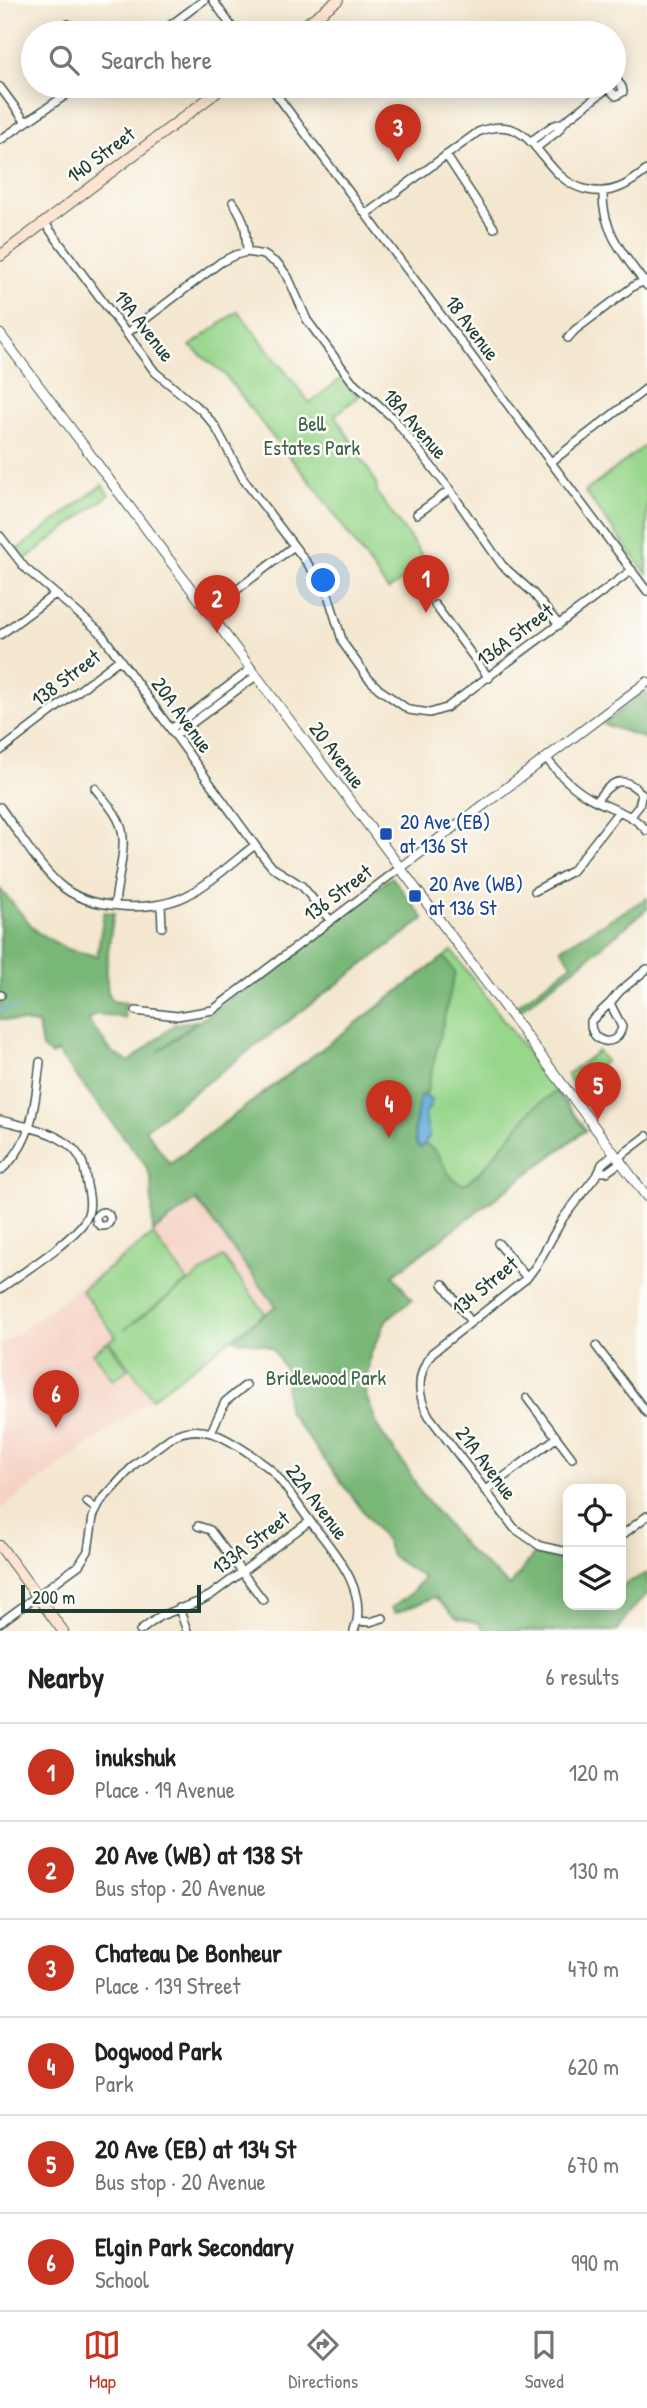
<!DOCTYPE html>
<html lang="en">
<head>
<meta charset="utf-8">
<style>
  body { margin:0; font-family:"Patrick Hand",sans-serif; background:#f6f6f6; color:#222 }
  .controls { position:absolute; right:21px; bottom:21px; display:grid; overflow:hidden; border-radius:14px; box-shadow:0 4px 18px #0003 }
  .controls button { width:63px; height:63px; display:grid; place-items:center; padding:0; border:0; border-bottom:2px solid #e0e0e0; background:#fff; color:#222; font:35px sans-serif }
  .scale { position:absolute; left:21px; bottom:18px; width:180px; box-sizing:border-box; padding-left:7px; border:4px solid #1f3d34; border-top:0; font-size:19px; line-height:24px; white-space:nowrap; color:#1f3d34; -webkit-text-stroke:5px #fdfcf7; paint-order:stroke }
  .you { position:absolute; left:324px; top:581px; width:24px; height:24px; margin:-18px; border:5px solid #fff; border-radius:50%; background:#1a73e8; box-shadow:0 0 0 10px #1a73e833 }
  .badge { display:grid; place-items:center; width:46px; height:46px; border-radius:50%; background:#c8321e; color:#fff; font-size:23px; font-weight:700 }
  .pin { position:absolute; translate:-50% -58px; filter:drop-shadow(0 2px 4px #0008) }
  .pin::after { content:''; position:absolute; top:37px; width:24px; height:21px; background:inherit; clip-path:polygon(0 0,100% 0,50% 100%) }
  .list { margin:0; padding:0; list-style:none }
  h2 { display:flex; justify-content:space-between; align-items:center; height:91px; margin:0; padding:0 28px; font-size:30px }
  h2 small { font-size:23px; font-weight:400; color:#767676 }
  .list li { display:grid; grid-template-columns:46px 1fr auto; gap:21px; align-items:center; box-sizing:border-box; height:98px; padding:0 28px; border-top:2px solid #e0e0e0 }
  .list b { display:block; font-size:26px; white-space:nowrap }
  .list p { margin:0; font-size:23px; white-space:nowrap; color:#767676 }
  .list em { font-size:23px; font-style:normal; color:#767676 }
  .icon { flex:none; width:38px; height:38px; fill:none; stroke:currentColor; stroke-width:2; stroke-linecap:round; stroke-linejoin:round }
  .map { position:relative; flex:none; width:647px; height:1631px; overflow:hidden }
  .search { position:absolute; background:#fff; box-shadow:0 4px 18px #0003; left:21px; right:21px; top:21px; height:77px; display:flex; align-items:center; gap:18px; box-sizing:border-box; padding:0 24px; border-radius:38px; color:#767676; font-size:26px }
  .sheet { height:679px; background:#fff }
  nav { display:flex; justify-content:space-around; align-items:center; box-sizing:border-box; height:98px; border-top:2px solid #e0e0e0; background:#fff; font-size:19px; color:#767676 }
  nav a { display:grid; justify-items:center; gap:4px }
  nav .on { color:#c8321e }
  .map>svg:first-child { display:block }
  .built { fill:#f5d2c3 }
  .green { fill:#97d68b; stroke:#5b8a60; stroke-width:2 }
  .forest { fill:#79b777; stroke:#4c7a56; stroke-width:2 }
  .water { fill:#64abda; stroke:#427487; stroke-width:2 }
  .lines { fill:none; stroke-linecap:round; stroke-linejoin:round }
  .stream { stroke:#64abda; stroke-width:2 }
  .minor-casing { stroke:#3f564b; stroke-width:10 }
  .tertiary-casing { stroke:#3f564b; stroke-width:11 }
  .secondary-casing { stroke:#3f564b; stroke-width:12 }
  .minor { stroke:#fff; stroke-width:7 }
  .tertiary { stroke:#fff; stroke-width:9 }
  .secondary { stroke:#fde4d0; stroke-width:10 }
  .transit-dot { fill:#1a4fb4; stroke:#fdfcf7; stroke-width:2.5 }
  .labels { text-anchor:middle; stroke-width:5; stroke-linejoin:round; paint-order:stroke }
  .street-label { font-size:21px; fill:#1f3d34; stroke:#fdfcf7 }
  .park-label { font-size:21px; fill:#3d634a; stroke:#fdfcf7 }
  .transit-label { font-size:21px; fill:#164399; stroke:#fdfcf7; text-anchor:start }
</style>
</head>
<body>
<div class="map">
<svg width="647" height="1631" viewBox="0 0 647 1631">
  <rect width="100%" height="100%" fill="#fdfcf7"/>
  <filter id="ink" filterUnits="userSpaceOnUse"><feTurbulence type="fractalNoise" baseFrequency=".0143" numOctaves="2"/><feDisplacementMap in="SourceGraphic" scale="14" xChannelSelector="R" yChannelSelector="G"/><feConvolveMatrix kernelMatrix="1 2 1 2 8 2 1 2 1" color-interpolation-filters="sRGB"/></filter>
  <filter id="wash" filterUnits="userSpaceOnUse"><feTurbulence type="fractalNoise" baseFrequency=".00686" numOctaves="4" result="noise"/><feDisplacementMap in="SourceGraphic" scale="28" xChannelSelector="R" yChannelSelector="G"/><feGaussianBlur stdDeviation="1.57" result="paint"/><feColorMatrix in="noise" values="0 0 0 0 0 0 0 0 0 0 0 0 0 0 0 0 0 1.4 0 .05"/><feComposite in="paint" operator="in"/></filter>
  <g filter="url(#wash)">
    <rect width="100%" height="100%" fill="#f4e7d0"/>
    <path class="built" d="M 196,1200 L 276,1307 L 0,1510 L 0,1346 Z"/>
    <path class="green" d="M 238,311 L 310,403 L 343,377 L 359,396 L 335,415 L 376,482 L 377,493 L 428,563 L 425,586 L 431,594 L 424,600 L 407,577 L 388,590 L 314,486 L 268,431 L 225,375 L 190,346 Z
      M 647,444 L 647,574 L 585,492 Z
      M 102,485 L 109,495 L 24,560 L 17,550 Z
      M 452,951 L 586,1130 L 303,1342 L 169,1164 Z
      M 598,1051 L 606,1061 L 574,1085 L 567,1075 Z
      M 153,1235 L 188,1281 L 124,1330 L 223,1257 L 265,1313 L 152,1398 L 110,1341 L 116,1336 L 81,1290 Z
      M 108,1342 L 128,1369 L 113,1380 L 93,1353 Z"/>
    <path class="forest" d="M 647,691 L 647,739 L 603,724 Z
      M 392,877 L 424,919 L 145,1129 L 170,1164 L 444,957 L 455,972 L 426,1095 L 420,1097 C 418,1114 411,1130 417,1146 L 422,1147 L 424,1143 C 429,1147 435,1150 438,1155 C 446,1167 450,1183 466,1184 L 482,1170 L 533,1108 L 556,1091 L 585,1130 L 393,1275 L 412,1300 L 387,1319 L 370,1355 L 365,1393 L 379,1429 L 408,1470 L 421,1494 L 470,1552 L 510,1586 L 535,1553 L 568,1561 L 568,1605 L 621,1605 L 621,1586 L 647,1573 L 647,1594 L 628,1614 L 618,1631 L 485,1631 L 479,1623 L 457,1618 L 435,1597 L 395,1613 L 391,1608 L 408,1596 L 424,1578 L 391,1556 L 387,1543 L 287,1410 L 286,1371 L 273,1349 L 265,1345 L 233,1339 L 276,1306 L 196,1200 L 153,1232 L 151,1178 L 144,1163 L 57,1052 L 51,1055 L 42,1048 L 38,1024 L 0,1019 L 0,889 L 37,932 L 67,949 L 97,956 L 104,912 L 114,913 C 111,933 100,985 112,1001 L 127,1003 L 124,1010 L 125,1018 L 96,1014 L 88,1020 L 112,1052 L 129,1062 L 175,1024 L 196,1021 L 158,1052 Z
      M 647,898 L 647,909 L 578,966 L 520,1010 L 516,1006 L 572,964 L 561,948 Z"/>
    <path class="water" d="M 424,1095 L 431,1099 L 431,1105 L 425,1114 L 429,1137 L 422,1147 L 417,1146 C 411,1130 418,1114 420,1096 Z"/>
    <g class="lines">
      <path class="stream" d="M 0,1009 L 19,1008"/>
    </g>
  </g>
  <g filter="url(#ink)">
    <g class="lines">
      <defs>
        <path id="minor" d="M 213,0 L 236,33
          M 68,24 L 75,33
          M 160,33 L 204,0
          M 270,86 L 647,591
          M 0,87 L 25,121
          M 607,87 L 616,96 L 623,92 L 622,87 L 614,76
          M 0,140 L 79,86
          M 531,141 L 552,126 L 564,122
          M 536,148 L 558,131 L 565,121 L 608,88
          M 446,155 L 494,228
          M 603,193 C 602,232 625,256 647,286
          M 233,202 C 246,221 246,230 247,252
          M 366,214 L 478,132 C 538,108 537,180 588,190 C 612,195 628,185 647,170
          M 44,222 L 155,372 L 202,411 L 215,426 L 244,480 L 326,588 L 343,643 L 368,678 L 379,689 L 409,710 L 430,713 L 446,708 L 632,570
          M 127,333 L 221,262 L 235,255 L 247,252 L 264,255 L 279,265 L 288,277 L 307,320 L 352,381 L 394,419 L 450,490 L 502,565 L 533,593 L 559,625
          M 568,338 L 575,330 L 635,285 L 646,281
          M 551,462 L 647,388
          M 417,514 L 450,490
          M 0,536 L 25,568 L 100,632 L 263,856 L 272,867 L 302,886 L 330,920
          M 435,605 L 489,678
          M 208,612 L 294,546
          M 0,635 L 55,594
          M 171,729 L 251,669
          M 176,735 L 256,676
          M 0,751 L 120,659
          M 546,758 C 558,773 573,789 590,798 C 611,809 632,813 647,831
          M 95,788 C 103,799 115,810 120,824 C 129,844 116,882 115,905
          M 596,801 C 611,781 623,773 642,794 L 639,806 L 631,816
          M 0,807 C 19,833 36,863 59,884 C 87,910 152,913 186,896 C 211,883 233,862 255,845
          M 535,891 L 572,871 L 619,811
          M 161,904 L 162,927
          M 0,995 L 1,995
          M 610,1003 L 622,1027 C 617,1050 589,1043 591,1021 Z
          M 610,1003 L 620,991 L 647,969
          M 136,1011 L 177,1016 L 213,1010 L 400,868
          M 0,1120 C 27,1127 72,1133 83,1164 C 85,1171 86,1178 87,1185 C 90,1198 92,1211 84,1222 C 69,1243 22,1273 0,1289
          M 618,1158 L 647,1136
          M 0,1171 C 34,1143 35,1102 40,1062
          M 599,1172 L 607,1172 L 621,1162
          M96 1219a7 7 0 1 1 14 0a7 7 0 1 1-14 0Z
          M 498,1243 L 527,1278
          M 443,1284 L 471,1322
          M 596,1346 L 647,1413
          M 527,1398 L 572,1458
          M 211,1432 L 225,1402 L 246,1385
          M 485,1491 L 556,1438
          M 87,1502 L 96,1509
          M 198,1526 L 210,1530 L 263,1600
          M 621,1536 L 647,1516
          M 568,1552 L 540,1546 L 514,1528 L 429,1416 C 416,1394 417,1373 432,1353 L 527,1278 L 538,1263 L 563,1218 L 599,1172 L 602,1164 L 614,1154
          M 179,1608 L 187,1631
          M 358,1621 L 370,1622 L 383,1618
          M 0,1623 L 79,1565 L 88,1551 L 93,1517 L 101,1501 L 135,1464 L 170,1438 C 200,1420 227,1438 253,1456 C 260,1462 268,1466 274,1473 C 287,1488 298,1505 310,1521 C 333,1551 370,1590 354,1631
          M 140,1631 L 160,1616 L 198,1602 L 211,1595 L 310,1521"/>
        <path id="tertiary" d="M 0,334 L 647,1197
          M 400,868 L 647,682"/>
        <path id="secondary" d="M 294,33 L 338,0
          M 0,256 L 225,86
          M 0,1546 L 63,1631"/>
      </defs>
      <use href="#minor" class="minor-casing"/>
      <use href="#tertiary" class="tertiary-casing"/>
      <use href="#secondary" class="secondary-casing"/>
      <use href="#minor" class="minor"/>
      <use href="#tertiary" class="tertiary"/>
      <use href="#secondary" class="secondary"/>
    </g>
  </g>
  <g class="transit-dot">
    <rect x="379" y="827" width="14" height="14" rx="3.5"/>
    <rect x="408" y="889" width="14" height="14" rx="3.5"/>
  </g>
  <g class="labels">
    <g class="street-label">
      <text transform="translate(101 155) rotate(-37)" y="7">140 Street</text>
      <text transform="translate(144 326) rotate(52)" y="7">19A Avenue</text>
      <text transform="translate(472 328) rotate(53)" y="7">18 Avenue</text>
      <text transform="translate(415 424) rotate(49)" y="7">18A Avenue</text>
      <text transform="translate(515 635) rotate(-37)" y="7">136A Street</text>
      <text transform="translate(66 678) rotate(-37)" y="7">138 Street</text>
      <text transform="translate(182 715) rotate(54)" y="7">20A Avenue</text>
      <text transform="translate(337 755) rotate(53)" y="7">20 Avenue</text>
      <text transform="translate(338 893) rotate(-37)" y="7">136 Street</text>
      <text transform="translate(485 1286) rotate(-40)" y="7">134 Street</text>
      <text transform="translate(486 1463) rotate(53)" y="7">21A Avenue</text>
      <text transform="translate(317 1502) rotate(53)" y="7">22A Avenue</text>
      <text transform="translate(251 1543) rotate(-37)" y="7">133A Street</text>
    </g>
    <g class="park-label">
      <text x="312" y="431">Bell<tspan x="312" dy="24">Estates Park</tspan></text>
      <text x="326" y="1385">Bridlewood Park</text>
    </g>
    <g class="transit-label">
      <text x="400" y="829">20 Ave (EB)<tspan x="400" dy="24">at 136 St</tspan></text>
      <text x="429" y="891">20 Ave (WB)<tspan x="429" dy="24">at 136 St</tspan></text>
    </g>
  </g>
</svg>
<div class="controls">
<button><svg class="icon" aria-label="locate" viewBox="0 0 24 24"><circle cx="12" cy="12" r="6"/><path d="M12 2v4M12 18v4M2 12h4M18 12h4"/></svg></button>
<button><svg class="icon" aria-label="layers" viewBox="0 0 24 24"><path d="M12 4l9 5-9 5-9-5zM3 14l9 5 9-5"/></svg></button>
</div>
<div class="scale">200 m</div>
<div class="you"></div>
<div class="pin badge" style="left:426px;top:613px">1</div>
<div class="pin badge" style="left:217px;top:633px">2</div>
<div class="pin badge" style="left:398px;top:162px">3</div>
<div class="pin badge" style="left:389px;top:1138px">4</div>
<div class="pin badge" style="left:598px;top:1120px">5</div>
<div class="pin badge" style="left:56px;top:1428px">6</div>
<div class="search"><svg class="icon" aria-label="search" viewBox="0 0 24 24"><circle cx="10" cy="10" r="6"/><path d="M15 15l6 6"/></svg>Search here</div>
</div>
<section class="sheet">
<h2>Nearby<small>6 results</small></h2>
<ul class="list">
<li><span class="badge">1</span><div><b>inukshuk</b><p>Place · 19 Avenue</p></div><em>120 m</em></li>
<li><span class="badge">2</span><div><b>20 Ave (WB) at 138 St</b><p>Bus stop · 20 Avenue</p></div><em>130 m</em></li>
<li><span class="badge">3</span><div><b>Chateau De Bonheur</b><p>Place · 139 Street</p></div><em>470 m</em></li>
<li><span class="badge">4</span><div><b>Dogwood Park</b><p>Park</p></div><em>620 m</em></li>
<li><span class="badge">5</span><div><b>20 Ave (EB) at 134 St</b><p>Bus stop · 20 Avenue</p></div><em>670 m</em></li>
<li><span class="badge">6</span><div><b>Elgin Park Secondary</b><p>School</p></div><em>990 m</em></li>
</ul>
</section>
<nav>
<a class="on"><svg class="icon" aria-label="map" viewBox="0 0 24 24"><path d="M3 6l6-2 6 2 6-2v14l-6 2-6-2-6 2zM9 4v14M15 6v14"/></svg>Map</a>
<a><svg class="icon" aria-label="directions" viewBox="0 0 24 24"><path d="M12 3l9 9-9 9-9-9zM9 14v-3h6M13 9l2 2-2 2"/></svg>Directions</a>
<a><svg class="icon" aria-label="saved" viewBox="0 0 24 24"><path d="M7 4h10v16l-5-4-5 4z"/></svg>Saved</a>
</nav>
</body>
</html>
